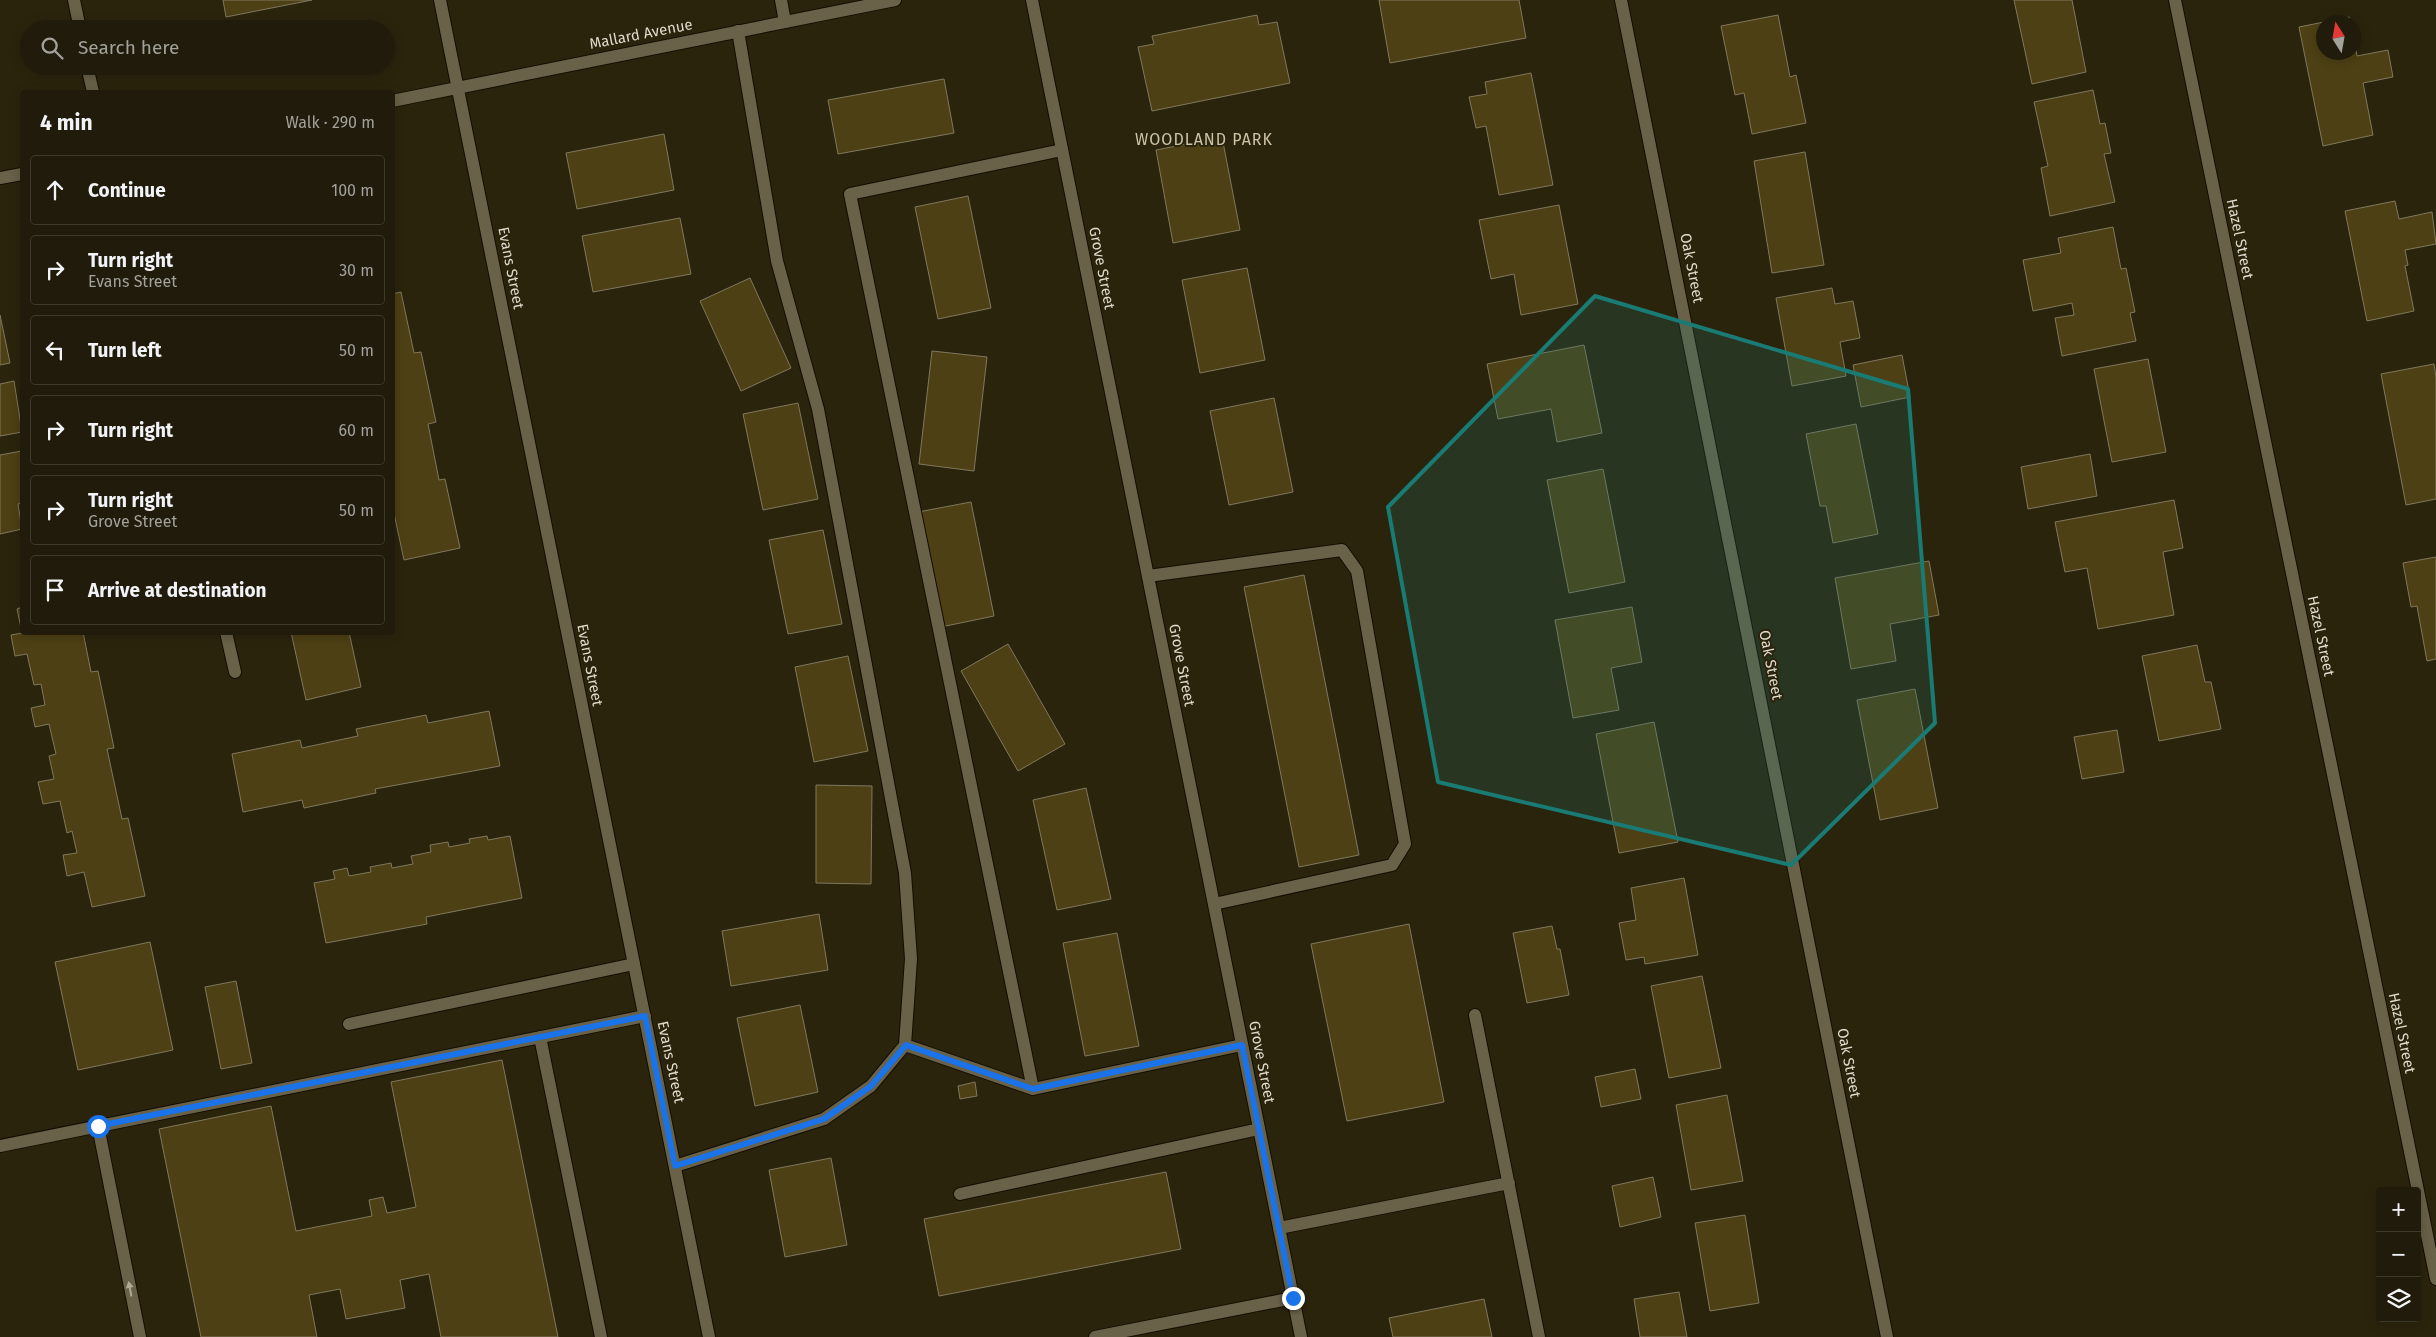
<!DOCTYPE html>
<html lang="en">
<head>
<meta charset="utf-8">
<style>
  body { margin:0; font-family:"Fira Sans",sans-serif; background:#282413; color:#f1f3f6 }
  .controls { position:absolute; right:15px; bottom:15px; display:grid; overflow:hidden; border-radius:5px; box-shadow:0 2px 12px #0003 }
  .controls button { width:45px; height:45px; display:grid; place-items:center; padding:0; border:0; border-bottom:1px solid #3d392b; background:#201b0a; color:#f1f3f6; font:25px sans-serif }
  .compass { position:absolute; left:2316px; top:15px; width:45px; height:45px; border-radius:50%; background:#201b0a; box-shadow:0 2px 12px #0003; rotate:349deg }
  .stop { position:absolute; width:15px; height:15px; margin:-11px; border:4px solid #1a73e8; border-radius:50%; background:#fff }
  .stop.end { background:#1a73e8; border-color:#fff; box-shadow:0 1px 5px #0008 }
  .list { margin:0; padding:0; list-style:none }
  h2 { display:flex; justify-content:space-between; align-items:center; height:65px; margin:0; padding:0 20px; font-size:21px }
  h2 small { font-size:16px; font-weight:400; color:#a2a19c }
  .list li { display:grid; grid-template-columns:32px 1fr auto; gap:15px; align-items:center; box-sizing:border-box; height:70px; margin:0 10px 10px; padding:0 10px; border:1px solid #3d392b; border-radius:5px }
  .list b { display:block; font-size:19px; white-space:nowrap }
  .list p { margin:0; font-size:16px; white-space:nowrap; color:#a2a19c }
  .list em { font-size:16px; font-style:normal; color:#a2a19c }
  .icon { flex:none; width:28px; height:28px; fill:none; stroke:currentColor; stroke-width:2; stroke-linecap:round; stroke-linejoin:round }
  .map { position:relative; flex:none; width:2436px; height:1337px; overflow:hidden }
  .search { position:absolute; background:#201b0a; box-shadow:0 2px 12px #0003; left:20px; top:20px; width:375px; height:55px; display:flex; align-items:center; gap:12px; box-sizing:border-box; padding:0 18px; border-radius:28px; color:#a2a19c; font-size:19px }
  .panel { position:absolute; background:#201b0a; box-shadow:0 2px 12px #0003; left:20px; top:90px; width:375px; height:545px; border-radius:5px }
  .map>svg:first-child { display:block }
  .building { fill:#4d4014; stroke:#80785e }
  .lines { fill:none; stroke-linecap:round; stroke-linejoin:round }
  .lane-casing { stroke:#140d00; stroke-width:14 }
  .street-casing { stroke:#140d00; stroke-width:14 }
  .lane { stroke:#696148; stroke-width:12 }
  .street { stroke:#696148; stroke-width:12 }
  .oneway { fill:#b0aa98 }
  .route { stroke:#1a73e8; stroke-width:6 }
  .marked { fill:#197b73; fill-opacity:0.2; stroke:#197b73; stroke-width:4; stroke-linejoin:round }
  .labels { text-anchor:middle; stroke-width:4; stroke-linejoin:round; paint-order:stroke }
  .street-label { font-size:15px; fill:#dfdbcd; stroke:#2b240d }
  .neighbourhood-label { font-size:16px; letter-spacing:1px; fill:#ccc3a7; stroke:#2b240d }
</style>
</head>
<body>
<div class="map">
<svg width="2436" height="1337" viewBox="0 0 2436 1337">
  <rect width="100%" height="100%" fill="#2b240d"/>
  <path class="building" d="M 223,0 L 312,0 L 226,17 Z
    M 1379,0 L 1519,0 L 1526,38 L 1390,63 Z
    M 2014,0 L 2072,0 L 2086,72 L 2032,84 Z
    M 1257,15 L 1259,25 L 1277,22 L 1290,83 L 1152,111 L 1138,47 L 1154,44 L 1152,36 Z
    M 1778,15 L 1790,77 L 1796,75 L 1806,123 L 1752,134 L 1744,93 L 1735,95 L 1721,26 Z
    M 2349,17 L 2351,22 L 2324,22 L 2324,52 L 2354,52 L 2354,37 L 2357,56 L 2388,50 L 2393,77 L 2363,83 L 2373,135 L 2323,146 L 2299,27 Z
    M 1531,73 L 1553,185 L 1499,195 L 1486,126 L 1476,128 L 1469,97 L 1487,94 L 1485,82 Z
    M 944,79 L 954,133 L 838,154 L 828,100 Z
    M 2093,90 L 2100,124 L 2105,123 L 2111,153 L 2104,154 L 2115,202 L 2050,216 L 2041,168 L 2048,166 L 2034,102 Z
    M 664,134 L 674,190 L 577,209 L 566,153 Z
    M 1222,137 L 1240,230 L 1173,243 L 1156,150 Z
    M 1805,152 L 1824,265 L 1772,273 L 1754,161 Z
    M 968,196 L 991,308 L 938,319 L 915,207 Z
    M 2395,201 L 2399,219 L 2432,212 L 2436,244 L 2405,250 L 2408,265 L 2405,266 L 2414,311 L 2367,321 L 2345,211 Z
    M 1559,205 L 1578,304 L 1521,315 L 1514,274 L 1491,279 L 1479,220 Z
    M 680,218 L 691,274 L 593,292 L 582,236 Z
    M 2113,227 L 2121,269 L 2126,268 L 2135,312 L 2130,313 L 2136,341 L 2062,356 L 2055,318 L 2074,315 L 2072,303 L 2033,311 L 2023,260 L 2061,253 L 2058,238 Z
    M 1247,268 L 1265,360 L 1200,373 L 1182,280 Z
    M 750,278 L 791,368 L 741,391 L 700,301 Z
    M 1832,288 L 1835,304 L 1853,301 L 1860,338 L 1840,342 L 1846,376 L 1792,386 L 1776,298 Z
    M 401,292 L 414,353 L 421,352 L 436,422 L 428,424 L 439,480 L 445,479 L 460,548 L 404,560 L 392,504 L 392,294 Z
    M 0,315 L 10,363 L 0,365 Z
    M 1584,345 L 1602,433 L 1557,442 L 1551,409 L 1498,419 L 1487,364 Z
    M 932,351 L 987,357 L 974,471 L 919,464 Z
    M 1902,355 L 1910,397 L 1861,407 L 1853,365 Z
    M 2148,359 L 2166,452 L 2112,462 L 2094,369 Z
    M 2434,364 L 2436,377 L 2436,499 L 2406,505 L 2381,374 Z
    M 14,381 L 22,432 L 0,436 L 0,384 Z
    M 1274,398 L 1293,492 L 1229,505 L 1210,411 Z
    M 798,403 L 818,499 L 763,510 L 743,414 Z
    M 1856,424 L 1878,534 L 1833,543 L 1826,506 L 1820,506 L 1806,434 Z
    M 22,451 L 22,503 L 18,504 L 22,529 L 0,534 L 0,455 Z
    M 2090,454 L 2097,496 L 2028,509 L 2021,467 Z
    M 1603,469 L 1625,582 L 1569,593 L 1547,480 Z
    M 2174,500 L 2183,548 L 2163,552 L 2174,615 L 2098,629 L 2087,568 L 2065,572 L 2055,522 Z
    M 971,502 L 994,616 L 941,627 L 918,512 Z
    M 823,530 L 842,624 L 788,634 L 769,540 Z
    M 2436,557 L 2436,659 L 2427,661 L 2417,606 L 2411,607 L 2403,563 Z
    M 1929,561 L 1939,615 L 1890,624 L 1896,661 L 1851,669 L 1835,578 Z
    M 1304,575 L 1359,855 L 1299,867 L 1244,587 Z
    M 22,607 L 22,632 L 83,632 L 91,672 L 98,671 L 114,748 L 107,749 L 122,819 L 128,818 L 145,896 L 92,907 L 84,872 L 67,876 L 63,855 L 77,853 L 72,831 L 67,833 L 60,801 L 43,804 L 38,782 L 54,779 L 49,756 L 56,754 L 49,724 L 35,727 L 31,708 L 45,705 L 41,684 L 34,685 L 27,654 L 15,656 L 11,635 L 22,633 L 17,609 Z
    M 1632,607 L 1642,662 L 1611,668 L 1619,710 L 1573,718 L 1555,620 Z
    M 291,632 L 349,632 L 361,687 L 306,700 Z
    M 1008,644 L 1065,744 L 1018,771 L 961,671 Z
    M 2197,645 L 2205,682 L 2211,682 L 2221,729 L 2159,741 L 2142,656 Z
    M 848,656 L 868,751 L 814,762 L 795,667 Z
    M 1915,689 L 1938,808 L 1880,820 L 1857,700 Z
    M 489,711 L 500,766 L 375,789 L 376,793 L 304,808 L 302,800 L 243,812 L 232,754 L 300,740 L 302,748 L 358,736 L 356,729 L 426,715 L 428,723 Z
    M 1654,722 L 1678,842 L 1619,853 L 1596,734 Z
    M 2117,730 L 2124,772 L 2082,779 L 2074,737 Z
    M 816,785 L 872,786 L 871,884 L 816,883 Z
    M 1086,788 L 1111,899 L 1057,910 L 1033,800 Z
    M 487,836 L 488,840 L 510,836 L 522,898 L 426,917 L 427,924 L 326,943 L 314,883 L 335,879 L 333,871 L 347,868 L 349,876 L 371,872 L 370,867 L 391,863 L 392,868 L 413,864 L 411,856 L 431,852 L 430,845 L 448,842 L 449,847 L 470,843 L 469,839 Z
    M 1684,878 L 1698,955 L 1645,964 L 1644,957 L 1626,960 L 1619,923 L 1636,920 L 1631,888 Z
    M 819,914 L 828,970 L 731,986 L 722,931 Z
    M 1409,924 L 1444,1102 L 1347,1121 L 1311,944 Z
    M 1552,926 L 1557,949 L 1560,949 L 1569,995 L 1527,1003 L 1513,933 Z
    M 1117,933 L 1139,1046 L 1085,1056 L 1063,943 Z
    M 150,942 L 173,1050 L 78,1070 L 55,962 Z
    M 1702,976 L 1721,1068 L 1669,1078 L 1651,986 Z
    M 236,981 L 252,1063 L 221,1069 L 205,987 Z
    M 800,1005 L 818,1092 L 755,1106 L 737,1018 Z
    M 502,1060 L 558,1337 L 441,1337 L 429,1274 L 400,1280 L 405,1308 L 346,1319 L 340,1289 L 309,1295 L 317,1337 L 201,1337 L 159,1129 L 271,1106 L 296,1231 L 372,1216 L 369,1200 L 383,1197 L 387,1213 L 416,1207 L 391,1082 Z
    M 1635,1069 L 1641,1099 L 1601,1107 L 1595,1077 Z
    M 975,1082 L 977,1096 L 960,1099 L 958,1086 Z
    M 1727,1095 L 1743,1181 L 1691,1190 L 1676,1105 Z
    M 831,1158 L 847,1245 L 785,1257 L 769,1170 Z
    M 1166,1172 L 1181,1249 L 939,1296 L 924,1219 Z
    M 1653,1177 L 1661,1217 L 1620,1227 L 1612,1186 Z
    M 1745,1215 L 1759,1303 L 1710,1311 L 1695,1223 Z
    M 1679,1292 L 1687,1337 L 1640,1337 L 1634,1299 Z
    M 1484,1299 L 1492,1337 L 1393,1337 L 1389,1318 Z"/>
  <g class="lines">
    <defs>
      <path id="lane" d="M 74,0 L 80,29
        M 781,0 L 785,22
        M 738,31 L 777,261 L 818,409 L 905,873 L 911,959 L 905,1045
        M 87,66 L 93,92
        M 1148,576 L 1342,550 L 1357,571 L 1405,844 L 1392,865 L 1214,904
        M 226,632 L 235,672
        M 1475,1015 L 1539,1337
        M 349,1024 L 634,964
        M 540,1037 L 601,1337
        M 1033,1089 L 850,194 L 1062,150
        M 98,1126 L 140,1337
        M 0,1146 L 645,1016
        M 675,1166 L 824,1119 L 871,1086 L 905,1045 L 1033,1089 L 1242,1045
        M 960,1194 L 1259,1129
        M 1279,1228 L 1509,1183
        M 1095,1337 L 1293,1298"/>
      <path id="street" d="M 440,0 L 709,1337
        M 1032,0 L 1301,1337
        M 1621,0 L 1887,1337
        M 2175,0 L 2436,1279
        M 392,101 L 895,0
        M 0,178 L 22,174"/>
    </defs>
    <use href="#lane" class="lane-casing"/>
    <use href="#street" class="street-casing"/>
    <use href="#lane" class="lane"/>
    <use href="#street" class="street"/>
  </g>
  <defs><path id="oneway-solid" d="M-6-.8H1V-3.2L6.5 0L1 3.2V.8H-6Z" transform="scale(1.25)"/></defs>
  <use class="oneway" href="#oneway-solid" transform="translate(130 1289) rotate(-101)"/>
  <g class="lines">
    <path class="route" d="M 98,1126 L 645,1016 L 675,1166 L 824,1119 L 871,1086 L 906,1045 L 1033,1089 L 1242,1045 L 1293,1298"/>
  </g>
  <path class="marked" d="M 1595,296 L 1908,389 L 1935,723 L 1791,865 L 1438,782 L 1388,507 Z"/>
  <g class="labels">
    <g class="street-label">
      <text transform="translate(641 34) rotate(-11)" y="5">Mallard Avenue</text>
      <text transform="translate(2240 239) rotate(78)" y="5">Hazel Street</text>
      <text transform="translate(511 268) rotate(79)" y="5">Evans Street</text>
      <text transform="translate(1102 268) rotate(79)" y="5">Grove Street</text>
      <text transform="translate(1692 268) rotate(79)" y="5">Oak Street</text>
      <text transform="translate(2321 636) rotate(78)" y="5">Hazel Street</text>
      <text transform="translate(590 665) rotate(79)" y="5">Evans Street</text>
      <text transform="translate(1182 665) rotate(79)" y="5">Grove Street</text>
      <text transform="translate(1771 665) rotate(79)" y="5">Oak Street</text>
      <text transform="translate(2402 1033) rotate(78)" y="5">Hazel Street</text>
      <text transform="translate(671 1062) rotate(78)" y="5">Evans Street</text>
      <text transform="translate(1262 1062) rotate(79)" y="5">Grove Street</text>
      <text transform="translate(1849 1063) rotate(79)" y="5">Oak Street</text>
    </g>
    <g class="neighbourhood-label">
      <text x="1204" y="145">WOODLAND PARK</text>
    </g>
  </g>
</svg>
<div class="controls">
<button>+</button>
<button>−</button>
<button><svg class="icon" aria-label="layers" viewBox="0 0 24 24"><path d="M12 4l9 5-9 5-9-5zM3 14l9 5 9-5"/></svg></button>
</div>
<svg class="compass" viewBox="-18 -18 36 36"><path d="M0-13l5 13h-10z" fill="#e53935"/><path d="M0 13l5-13h-10z" fill="#a2a19c"/></svg>
<div class="stop" style="left:98px;top:1126px"></div>
<div class="stop end" style="left:1293px;top:1298px"></div>
<div class="search"><svg class="icon" aria-label="search" viewBox="0 0 24 24"><circle cx="10" cy="10" r="6"/><path d="M15 15l6 6"/></svg>Search here</div>
<section class="panel">
<h2>4 min<small>Walk · 290 m</small></h2>
<ul class="list">
<li><svg class="icon" aria-label="ahead" viewBox="0 0 24 24"><path d="M12 20V5M6 11l6-6 6 6"/></svg><div><b>Continue</b></div><em>100 m</em></li>
<li><svg class="icon" aria-label="right" viewBox="0 0 24 24"><path d="M7 20v-9h11M14 6l5 5-5 5"/></svg><div><b>Turn right</b><p>Evans Street</p></div><em>30 m</em></li>
<li><svg class="icon" aria-label="left" viewBox="0 0 24 24"><path d="M17 20v-9H6M10 6l-5 5 5 5"/></svg><div><b>Turn left</b></div><em>50 m</em></li>
<li><svg class="icon" aria-label="right" viewBox="0 0 24 24"><path d="M7 20v-9h11M14 6l5 5-5 5"/></svg><div><b>Turn right</b></div><em>60 m</em></li>
<li><svg class="icon" aria-label="right" viewBox="0 0 24 24"><path d="M7 20v-9h11M14 6l5 5-5 5"/></svg><div><b>Turn right</b><p>Grove Street</p></div><em>50 m</em></li>
<li><svg class="icon" aria-label="arrive" viewBox="0 0 24 24"><path d="M6 21V4h12l-3 4 3 4H6"/></svg><div><b>Arrive at destination</b></div></li>
</ul>
</section>
</div>
</body>
</html>
